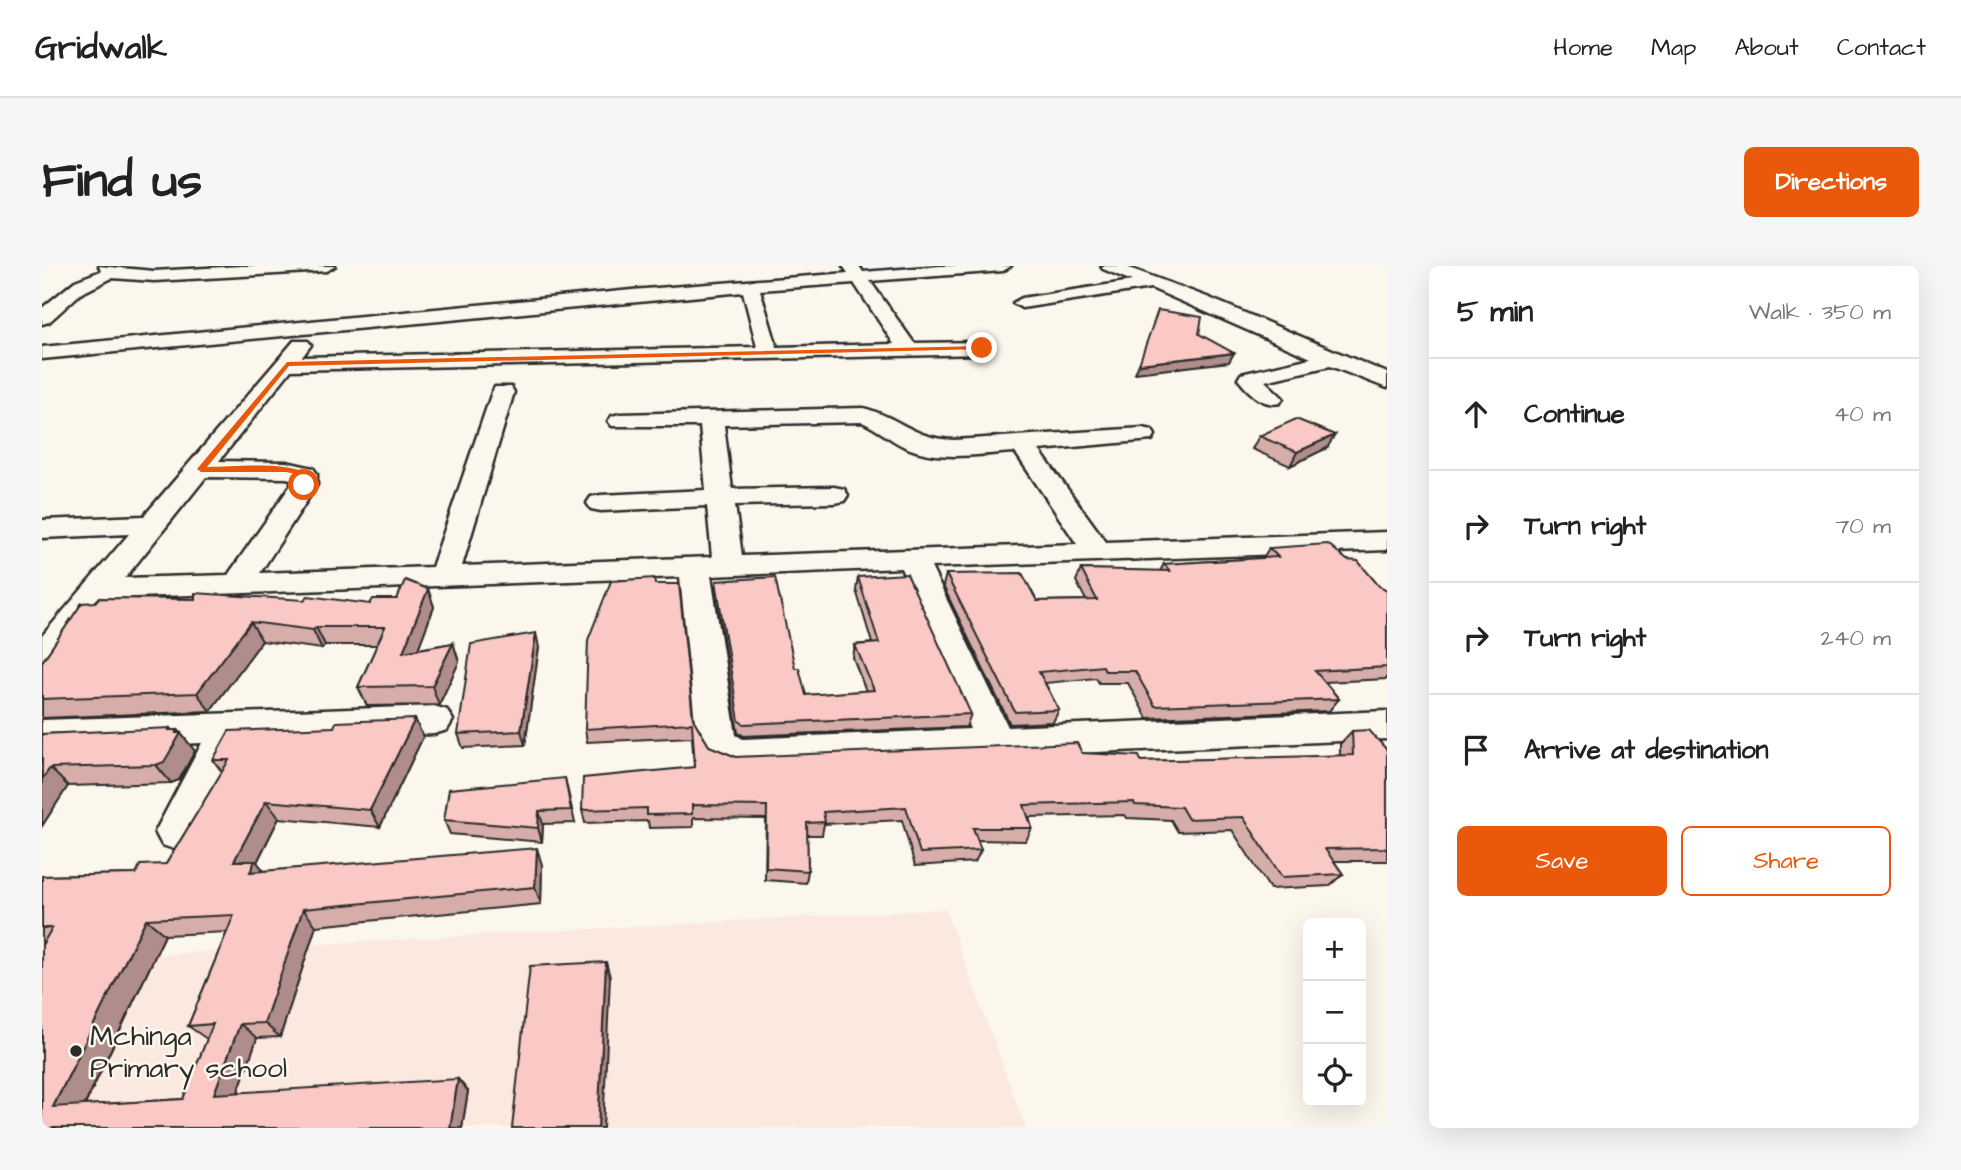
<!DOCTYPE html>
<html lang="en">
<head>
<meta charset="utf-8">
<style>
  body { margin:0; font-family:"Architects Daughter",sans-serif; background:#f6f6f6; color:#222 }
  .controls { position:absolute; right:21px; bottom:21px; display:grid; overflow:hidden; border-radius:10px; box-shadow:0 7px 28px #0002 }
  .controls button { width:63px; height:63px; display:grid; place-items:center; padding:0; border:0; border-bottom:2px solid #e0e0e0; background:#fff; color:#222; font:35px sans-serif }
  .stop { position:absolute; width:21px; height:21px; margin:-16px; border:5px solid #ea580c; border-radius:50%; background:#fff }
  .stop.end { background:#ea580c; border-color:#fff; box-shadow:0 2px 7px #0008 }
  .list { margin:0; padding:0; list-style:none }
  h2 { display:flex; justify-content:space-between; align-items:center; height:91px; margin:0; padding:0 28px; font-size:30px }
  h2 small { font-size:23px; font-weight:400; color:#767676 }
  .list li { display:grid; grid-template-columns:46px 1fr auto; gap:21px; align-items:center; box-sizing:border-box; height:112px; padding:0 28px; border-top:2px solid #e0e0e0 }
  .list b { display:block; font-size:26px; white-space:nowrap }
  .list em { font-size:23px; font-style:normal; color:#767676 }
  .actions { display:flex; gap:14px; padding:21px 28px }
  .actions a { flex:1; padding:16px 0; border:2px solid #ea580c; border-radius:10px; text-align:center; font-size:24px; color:#ea580c }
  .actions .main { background:#ea580c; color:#fff }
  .icon { flex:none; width:38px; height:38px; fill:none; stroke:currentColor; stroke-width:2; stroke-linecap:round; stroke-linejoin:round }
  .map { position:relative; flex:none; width:1345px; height:862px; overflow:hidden; border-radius:10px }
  header { display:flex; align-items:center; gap:42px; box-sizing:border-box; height:98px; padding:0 35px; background:#fff; border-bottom:2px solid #e0e0e0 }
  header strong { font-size:33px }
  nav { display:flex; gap:38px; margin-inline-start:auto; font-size:24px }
  .intro { display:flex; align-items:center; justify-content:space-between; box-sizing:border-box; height:168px; padding:0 42px }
  h1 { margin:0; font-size:49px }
  .button { padding:18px 32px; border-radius:10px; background:#ea580c; color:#fff; font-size:24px; font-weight:700 }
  main { display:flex; gap:42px; padding:0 42px }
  aside { flex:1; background:#fff; border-radius:10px; box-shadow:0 7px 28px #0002 }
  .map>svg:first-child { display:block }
  .built { fill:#fbe9e0 }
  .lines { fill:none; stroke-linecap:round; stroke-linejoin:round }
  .minor-casing { stroke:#2b2b2b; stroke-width:5 }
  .minor { fill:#fbf7ec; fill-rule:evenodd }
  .wall { fill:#d7ada9; stroke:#2b2b2b; stroke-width:2; fill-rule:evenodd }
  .shaded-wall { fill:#af8d8a; stroke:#2b2b2b; stroke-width:2 }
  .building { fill:#fac9c5; stroke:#2b2b2b; stroke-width:2; fill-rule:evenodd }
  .route { fill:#ea580c }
  .poi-dot { fill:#2b2b2b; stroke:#fbf7ec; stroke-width:2.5 }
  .labels { text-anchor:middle; stroke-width:5; stroke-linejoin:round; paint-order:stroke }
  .near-poi-label { font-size:28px; fill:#2b2b2b; stroke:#fbf7ec; text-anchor:start }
</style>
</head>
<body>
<header>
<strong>Gridwalk</strong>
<nav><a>Home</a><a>Map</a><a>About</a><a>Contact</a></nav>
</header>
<div class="intro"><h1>Find us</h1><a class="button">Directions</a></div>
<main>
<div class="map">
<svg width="1345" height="862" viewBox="0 0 1345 862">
  <rect width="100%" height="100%" fill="#fbf7ec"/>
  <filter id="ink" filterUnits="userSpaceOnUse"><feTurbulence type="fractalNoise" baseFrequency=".0143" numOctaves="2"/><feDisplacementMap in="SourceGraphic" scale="14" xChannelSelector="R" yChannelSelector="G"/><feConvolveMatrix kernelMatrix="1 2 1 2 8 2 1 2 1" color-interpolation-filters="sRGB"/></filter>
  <g filter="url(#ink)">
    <path class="built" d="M 903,643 L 984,862 L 0,862 L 0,697 L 241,680 Z"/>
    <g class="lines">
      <defs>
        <path id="minor" d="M 57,0 L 112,5 L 199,0 L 293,0 L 285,5 L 112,15 L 70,12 L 38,28 L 7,56 L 0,58 L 0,42 L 33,15 L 59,5 Z
          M 801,0 L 817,0 L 821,6 L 898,0 L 969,0 L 961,5 L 828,15 L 872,77 L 940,76 L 947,78 L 950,82 L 947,86 L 940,88 L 249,104 L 177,195 L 244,196 L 271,202 L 275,208 L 275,219 L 218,307 L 390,301 L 450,126 L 453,121 L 469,121 L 472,126 L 420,300 L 670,291 L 665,240 L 559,245 L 549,243 L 545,237 L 549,231 L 559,229 L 664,224 L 658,160 L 570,160 L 566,155 L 570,150 L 578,148 L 821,142 C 858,151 871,173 912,174 L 1101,162 L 1110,164 L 1113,169 L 1110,174 L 997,184 L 1064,276 L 1345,266 L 1345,284 L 889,301 L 966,461 L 1345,445 L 1345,473 L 695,502 L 669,492 L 654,466 L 638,311 L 67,332 L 12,401 L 0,405 L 0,370 L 87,268 L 0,272 L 0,254 L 102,250 L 252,75 L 266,75 L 269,79 L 260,91 L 715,81 L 701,26 L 0,93 L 0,81 L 590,24 L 806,7 ZM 812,17 L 852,78 L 735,81 L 718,24 ZM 820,156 C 836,163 848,174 863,181 C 897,196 937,188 973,186 L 1035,278 L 700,290 L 693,239 L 792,237 L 802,235 L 806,229 L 802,223 L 792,221 L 690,223 L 682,159 ZM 164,211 L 244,212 L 249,213 L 249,219 L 186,309 L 83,312 ZM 859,302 L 928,463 L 701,473 L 694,469 L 669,310 Z
          M 1059,0 L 1082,0 L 1165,31 L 1345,107 L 1345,122 L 1288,100 L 1223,115 L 1241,132 L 1238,137 C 1221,141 1206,126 1196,113 L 1199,108 L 1269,92 L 1109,22 L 980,42 L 971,37 L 980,32 L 1090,15 L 1061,3 Z
          M 392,440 L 405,444 L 411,454 L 405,464 L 392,468 L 200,476 L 150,579 L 135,584 L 120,579 L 113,566 L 160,477 L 0,484 L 0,454 Z"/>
      </defs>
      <use href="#minor" class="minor-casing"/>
      <use href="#minor" class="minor"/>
    </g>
    <path class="wall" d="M 1217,170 L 1285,182 L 1248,200 L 1210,183 Z
      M 1227,282 L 1305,294 L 1337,320 L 1345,324 L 1345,413 L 1283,416 L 1297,433 L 1287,445 L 1105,452 L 1086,417 L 1057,417 L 1054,412 L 1003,417 L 1017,444 L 1011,456 L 968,458 L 901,320 L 904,308 L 995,335 L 1044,334 L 1034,315 L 1039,303 L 1118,305 L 1122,298 L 1221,292 Z
      M 816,311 L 929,448 L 924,461 L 702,470 L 696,467 L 674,327 L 674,315 L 753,402 L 764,429 L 824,425 L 811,392 L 813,379 L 830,377 L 814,324 Z
      M 613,318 L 651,453 L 667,480 L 694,491 L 1040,487 L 1099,495 L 1298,490 L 1298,478 L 1310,465 L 1345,484 L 1345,595 L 1292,595 L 1301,608 L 1287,620 L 1228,623 L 1190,564 L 1136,566 L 1129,554 L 1085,552 L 1083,549 L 987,551 L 990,562 L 984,575 L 935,574 L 939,584 L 933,596 L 873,600 L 860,554 L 782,558 L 780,569 L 765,569 L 766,605 L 764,617 L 723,614 L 724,553 L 651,552 L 651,561 L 607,562 L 606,555 L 543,557 L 540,544 L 652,501 L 650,471 L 545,476 L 543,463 Z
      M 386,323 L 392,341 L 376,383 L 411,377 L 417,396 L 397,439 L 325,440 L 316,421 L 335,379 L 283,379 L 280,383 L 220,375 L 168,445 L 0,452 L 0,396 L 40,337 L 328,338 L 355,333 Z
      M 497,381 L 483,479 L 421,482 L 416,468 Z
      M 373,453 L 381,471 L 338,561 L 237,552 L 215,596 L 222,605 L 500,599 L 499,638 L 274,660 L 238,771 L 215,772 L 196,826 L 426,825 L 420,862 L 0,862 L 0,610 L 94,608 L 124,598 L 180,506 L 171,494 L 292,461 ZM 185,666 L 146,760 L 165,773 L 141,833 L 43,839 L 123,669 Z
      M 136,464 L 153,485 L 137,514 L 129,517 L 26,520 L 0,560 L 0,468 Z
      M 523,512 L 533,557 L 501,558 L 500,576 L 408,568 L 402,554 Z"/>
    <path class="shaded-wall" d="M 1192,87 L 1187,96 L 1093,107 L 1097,98 Z
      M 1293,169 L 1285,182 L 1248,200 L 1255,186 Z
      M 386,323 L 392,341 L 368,404 L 361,386 Z
      M 209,356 L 220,375 L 168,445 L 155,427 Z
      M 274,361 L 283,379 L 280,383 L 271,364 Z
      M 494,367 L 497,381 L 483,479 L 479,465 Z
      M 411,377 L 417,396 L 397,439 L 390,420 Z
      M 373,453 L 381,471 L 338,561 L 328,544 Z
      M 128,462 L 136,472 L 134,467 L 136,464 L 153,485 L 137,514 L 129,517 L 114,499 Z
      M 8,502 L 26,520 L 0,560 L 0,513 Z
      M 224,535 L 237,552 L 215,596 L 227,612 L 222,623 L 192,595 Z
      M 497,545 L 501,558 L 500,576 L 496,562 Z
      M 495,582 L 500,599 L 499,638 L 493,621 Z
      M 261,643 L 274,660 L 238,771 L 222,757 Z
      M 104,653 L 123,669 L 36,853 L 11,841 Z
      M 564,696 L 568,711 L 561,862 L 556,862 Z
      M 198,758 L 215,772 L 191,840 L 172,828 Z
      M 416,813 L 426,825 L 420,862 L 408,862 Z"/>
    <path class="building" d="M 1116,44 L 1160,51 L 1157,68 L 1192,87 L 1097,98 Z
      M 1254,153 L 1293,169 L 1255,186 L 1217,170 Z
      M 1286,278 L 1305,294 L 1316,295 L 1337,320 L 1345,324 L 1345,401 L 1273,405 L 1297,433 L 1113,440 L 1093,405 L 1063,405 L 1061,400 L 997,406 L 1017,444 L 973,446 L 904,308 L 980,307 L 995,335 L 1055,334 L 1039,303 L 1128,305 L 1122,298 L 1236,291 L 1227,282 Z
      M 865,308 L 929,448 L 702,458 L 697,455 L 674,315 L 733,311 L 753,402 L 757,402 L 764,429 L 832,424 L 813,379 L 837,377 L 816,311 Z
      M 612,312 L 613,318 L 637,318 L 651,453 L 667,480 L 694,491 L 1035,477 L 1040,487 L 1097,490 L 1099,495 L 1311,489 L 1310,465 L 1327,464 L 1345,484 L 1345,582 L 1283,583 L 1301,608 L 1240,611 L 1201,551 L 1146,553 L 1139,541 L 1093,539 L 1092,536 L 982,539 L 990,562 L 931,562 L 939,584 L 878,587 L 864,541 L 781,546 L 783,556 L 765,557 L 766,605 L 724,602 L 725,540 L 650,539 L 650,548 L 605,549 L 605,542 L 540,544 L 541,512 L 653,501 L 650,457 L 543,463 L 546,374 L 569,315 Z
      M 363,314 L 386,323 L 361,386 L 411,377 L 390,420 L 316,421 L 343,361 L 274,361 L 271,364 L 209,356 L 155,427 L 0,433 L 0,396 L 40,337 L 53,336 L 57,332 L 153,333 L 153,327 L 262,334 L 266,330 L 328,338 L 331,333 L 355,333 Z
      M 494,367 L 479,465 L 416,468 L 429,378 Z
      M 373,453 L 328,544 L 224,535 L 192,595 L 213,595 L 208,606 L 495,582 L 493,621 L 261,643 L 222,757 L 198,758 L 172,828 L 416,813 L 408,862 L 0,862 L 0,679 L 10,662 L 0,662 L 0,610 L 94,608 L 98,599 L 124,598 L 187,494 L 171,494 L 187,465 L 292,461 L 294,456 ZM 192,649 L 146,760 L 171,758 L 141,833 L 11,841 L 104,653 Z
      M 128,462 L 127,464 L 136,464 L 134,467 L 139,467 L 122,496 L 114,499 L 8,502 L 0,513 L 0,468 Z
      M 523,512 L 529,544 L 497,545 L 496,562 L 402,554 L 407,523 Z
      M 564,696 L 556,862 L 470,862 L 488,700 Z"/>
  </g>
  <path class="route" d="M 940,80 L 942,83 L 247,100 L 165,201 C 192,201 243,195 266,208 L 265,221 L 258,219 L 258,209 L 244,206 L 159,206 L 155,203 L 245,96 Z"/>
  <circle class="poi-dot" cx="34" cy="785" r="7"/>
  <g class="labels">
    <g class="near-poi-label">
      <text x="48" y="779">Mchinga<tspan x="48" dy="32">Primary school</tspan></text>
    </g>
  </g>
</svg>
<div class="controls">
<button>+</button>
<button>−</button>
<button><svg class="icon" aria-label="locate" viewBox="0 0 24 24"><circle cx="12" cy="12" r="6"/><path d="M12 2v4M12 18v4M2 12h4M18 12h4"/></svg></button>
</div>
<div class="stop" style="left:262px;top:219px"></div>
<div class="stop end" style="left:940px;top:82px"></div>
</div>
<aside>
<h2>5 min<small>Walk · 350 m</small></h2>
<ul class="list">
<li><svg class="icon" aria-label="ahead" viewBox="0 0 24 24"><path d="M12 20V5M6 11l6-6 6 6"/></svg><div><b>Continue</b></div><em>40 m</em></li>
<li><svg class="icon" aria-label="right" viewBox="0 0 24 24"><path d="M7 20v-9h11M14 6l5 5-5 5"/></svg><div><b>Turn right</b></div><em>70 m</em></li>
<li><svg class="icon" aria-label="right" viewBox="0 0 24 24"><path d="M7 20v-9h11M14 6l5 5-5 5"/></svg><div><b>Turn right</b></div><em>240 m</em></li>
<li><svg class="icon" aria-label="arrive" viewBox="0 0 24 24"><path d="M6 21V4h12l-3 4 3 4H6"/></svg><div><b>Arrive at destination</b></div></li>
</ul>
<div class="actions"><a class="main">Save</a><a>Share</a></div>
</aside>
</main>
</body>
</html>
